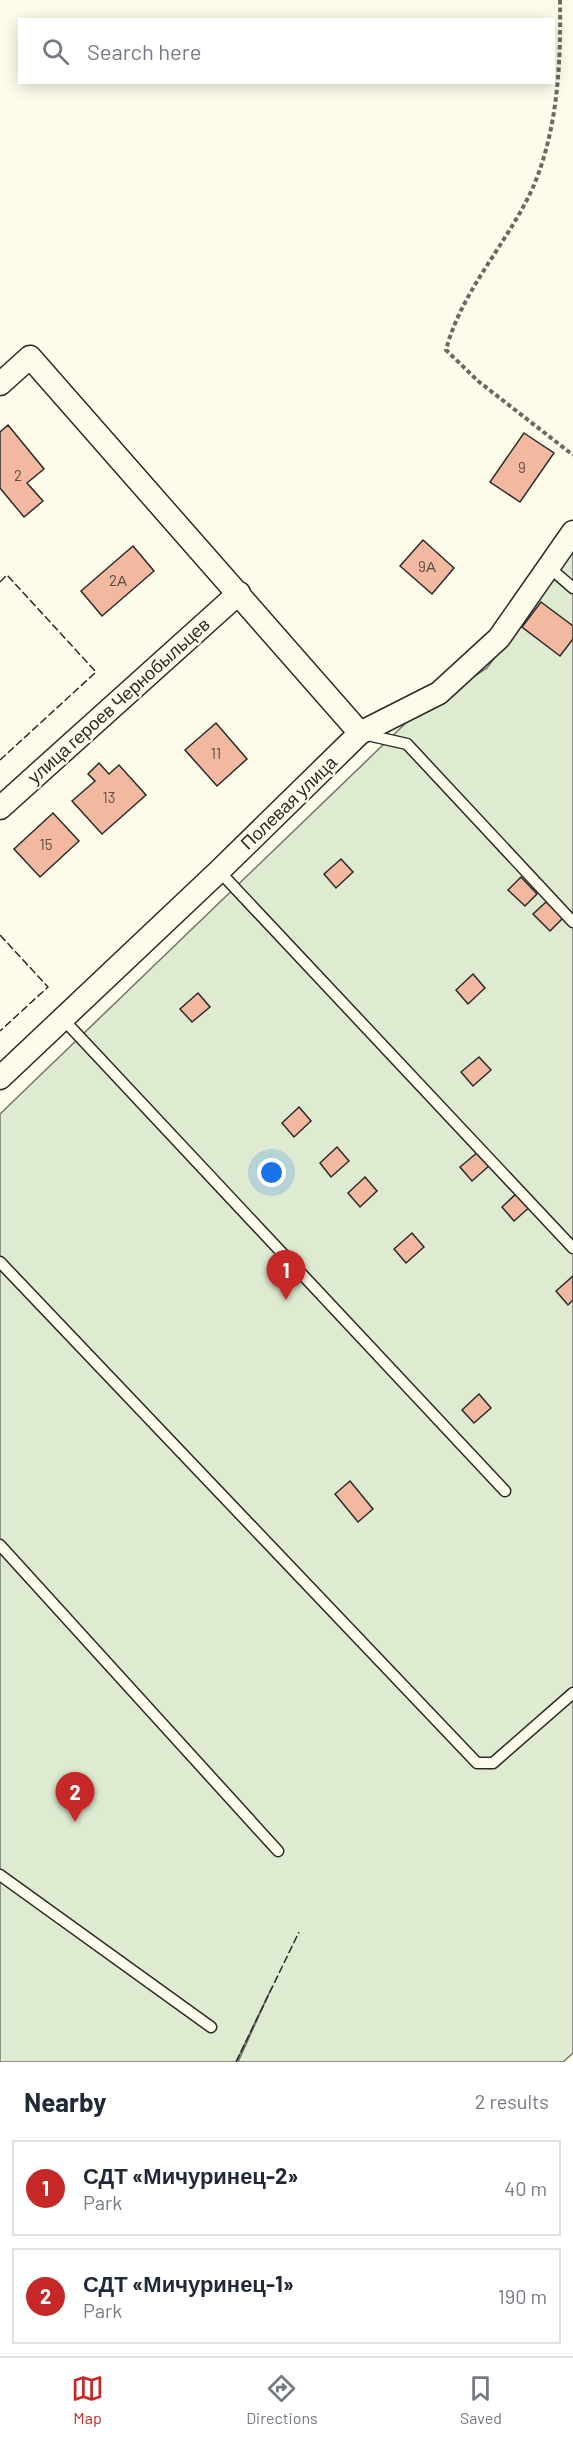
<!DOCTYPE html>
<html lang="en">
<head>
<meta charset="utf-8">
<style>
  body { margin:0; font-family:Barlow,sans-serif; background:#f6f6f7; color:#1f2937 }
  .you { position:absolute; left:272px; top:1173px; width:21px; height:21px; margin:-15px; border:4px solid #fff; border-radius:50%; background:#1a73e8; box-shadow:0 0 0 9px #1a73e833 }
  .badge { display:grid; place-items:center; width:39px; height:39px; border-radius:50%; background:#c62828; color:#fff; font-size:20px; font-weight:700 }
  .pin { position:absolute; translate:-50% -50px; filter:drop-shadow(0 2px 3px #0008) }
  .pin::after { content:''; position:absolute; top:32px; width:21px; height:18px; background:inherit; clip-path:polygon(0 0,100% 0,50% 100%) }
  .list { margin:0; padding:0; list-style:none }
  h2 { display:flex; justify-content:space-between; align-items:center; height:78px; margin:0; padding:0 24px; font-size:26px }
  h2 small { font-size:20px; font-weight:400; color:#747a83 }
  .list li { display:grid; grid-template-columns:39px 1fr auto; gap:18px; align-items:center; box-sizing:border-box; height:96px; margin:0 12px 12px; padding:0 12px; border:2px solid #e0e1e3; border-radius:0px }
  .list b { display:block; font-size:22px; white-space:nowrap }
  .list p { margin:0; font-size:20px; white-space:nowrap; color:#747a83 }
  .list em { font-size:20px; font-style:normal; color:#747a83 }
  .icon { flex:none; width:33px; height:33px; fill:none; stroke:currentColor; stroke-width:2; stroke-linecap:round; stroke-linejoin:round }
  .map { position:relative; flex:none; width:573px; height:2062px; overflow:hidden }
  .search { position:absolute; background:#fff; box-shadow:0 3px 15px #0003; left:18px; right:18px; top:18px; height:66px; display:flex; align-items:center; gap:15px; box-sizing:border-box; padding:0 21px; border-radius:0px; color:#747a83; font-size:22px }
  .sheet { height:294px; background:#fff }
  nav { display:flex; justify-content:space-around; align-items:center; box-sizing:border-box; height:84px; border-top:2px solid #e0e1e3; background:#fff; font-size:16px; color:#747a83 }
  nav a { display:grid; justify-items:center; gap:3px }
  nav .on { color:#c62828 }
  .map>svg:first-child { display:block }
  .green { fill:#deebd1; stroke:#74746e; stroke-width:1.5 }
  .building { fill:#f2b8a0; stroke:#2b2b2b; stroke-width:1.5 }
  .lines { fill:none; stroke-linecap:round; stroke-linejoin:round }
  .lane-casing { stroke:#2b2b2b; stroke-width:13 }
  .street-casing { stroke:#2b2b2b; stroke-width:25 }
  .path { stroke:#6a6964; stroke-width:4; stroke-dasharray:4.5 3; stroke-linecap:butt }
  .lane { stroke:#fdfbea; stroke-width:10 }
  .street { stroke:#fdfbea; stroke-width:22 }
  .fence { stroke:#2b2b2b; stroke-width:1.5; stroke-dasharray:8 3; stroke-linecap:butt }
  .labels { text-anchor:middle; stroke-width:4.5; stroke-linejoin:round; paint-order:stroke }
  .number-label { font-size:15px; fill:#5d4e48 }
  .street-label { font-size:18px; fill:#2b2b2b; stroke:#fdfbea }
</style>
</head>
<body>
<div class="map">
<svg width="573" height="2062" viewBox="0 0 573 2062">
  <rect width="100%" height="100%" fill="#fdfbea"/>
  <path class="green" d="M 573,552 L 573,2053 L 563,2062 L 238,2062 L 272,1987 L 236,2062 L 0,2062 L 0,1114 L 412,717 L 487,668 Z"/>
  <path class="building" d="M 8,425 L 44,469 L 27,483 L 43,501 L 24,517 L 0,488 L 0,432 Z
    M 524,433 L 554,453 L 520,502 L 490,482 Z
    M 423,540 L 454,568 L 432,594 L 400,566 Z
    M 133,546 L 154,571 L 102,616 L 81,591 Z
    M 541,602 L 573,626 L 573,639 L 560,656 L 522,627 Z
    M 216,723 L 247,759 L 217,786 L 185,750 Z
    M 99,763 L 109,774 L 119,765 L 146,795 L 102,834 L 72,801 L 95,781 L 88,774 Z
    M 53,813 L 79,841 L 40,877 L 14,849 Z
    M 341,859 L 353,872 L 336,888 L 324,874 Z
    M 521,877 L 537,894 L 525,906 L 508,890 Z
    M 546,902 L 563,918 L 550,931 L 533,914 Z
    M 473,974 L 485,988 L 468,1004 L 456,990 Z
    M 198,993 L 210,1007 L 192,1022 L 180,1009 Z
    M 479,1057 L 491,1070 L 473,1086 L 461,1072 Z
    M 299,1107 L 311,1121 L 294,1137 L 282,1123 Z
    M 337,1147 L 349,1161 L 331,1177 L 320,1163 Z
    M 478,1152 L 490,1165 L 472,1181 L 460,1167 Z
    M 365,1177 L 377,1191 L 360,1207 L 348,1193 Z
    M 519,1191 L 532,1205 L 514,1221 L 502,1207 Z
    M 412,1233 L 424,1247 L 406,1263 L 394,1249 Z
    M 573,1276 L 573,1300 L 568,1305 L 556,1291 Z
    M 479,1394 L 491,1408 L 474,1423 L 462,1410 Z
    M 350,1481 L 373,1509 L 358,1522 L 335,1494 Z"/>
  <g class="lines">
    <defs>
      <path id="lane" d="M 550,568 L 573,588
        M 363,734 L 407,744 L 573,922
        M 219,871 L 573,1248
        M 62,1018 L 505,1491
        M 0,1262 L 477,1763 L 493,1763 L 573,1693
        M 0,1545 L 278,1851
        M 0,1875 L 211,2027"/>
      <path id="street" d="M 0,384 L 30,357 L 360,733
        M 0,808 L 239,593
        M 0,1078 L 219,871 L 360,733 L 439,693 L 499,638 L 573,532"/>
    </defs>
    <use href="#lane" class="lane-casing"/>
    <use href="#street" class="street-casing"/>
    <path class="path" d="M 560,0 C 561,62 558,127 534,185 C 509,242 462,289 446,350 L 478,381 L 573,455"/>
    <use href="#lane" class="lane"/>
    <use href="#street" class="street"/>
    <path class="fence" d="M 0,582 L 7,575 L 96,672 L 0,760
      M 0,935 L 48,987 L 0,1031
      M 236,2062 L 299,1932"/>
  </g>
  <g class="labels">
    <g class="number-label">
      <text x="522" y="473">9</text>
      <text x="18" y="481">2</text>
      <text x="427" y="572">9А</text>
      <text x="118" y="586">2А</text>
      <text x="216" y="759">11</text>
      <text x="109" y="803">13</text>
      <text x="46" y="850">15</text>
    </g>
    <g class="street-label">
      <text transform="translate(119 701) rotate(-42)" y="6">улица героев Чернобыльцев</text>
      <text transform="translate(289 803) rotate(-44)" y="6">Полевая улица</text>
    </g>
  </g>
</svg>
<div class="you"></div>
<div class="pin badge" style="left:286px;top:1300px">1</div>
<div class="pin badge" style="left:75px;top:1822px">2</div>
<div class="search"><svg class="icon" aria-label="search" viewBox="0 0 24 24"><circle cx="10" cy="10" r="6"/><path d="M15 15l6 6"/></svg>Search here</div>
</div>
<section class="sheet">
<h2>Nearby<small>2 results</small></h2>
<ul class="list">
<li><span class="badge">1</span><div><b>СДТ «Мичуринец-2»</b><p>Park</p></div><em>40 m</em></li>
<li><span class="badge">2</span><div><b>СДТ «Мичуринец-1»</b><p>Park</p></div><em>190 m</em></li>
</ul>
</section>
<nav>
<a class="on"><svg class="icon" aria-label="map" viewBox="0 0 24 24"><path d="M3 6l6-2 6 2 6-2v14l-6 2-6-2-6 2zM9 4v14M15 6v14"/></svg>Map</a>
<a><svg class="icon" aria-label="directions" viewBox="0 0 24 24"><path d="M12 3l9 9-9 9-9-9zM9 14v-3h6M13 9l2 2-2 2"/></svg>Directions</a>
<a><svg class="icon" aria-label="saved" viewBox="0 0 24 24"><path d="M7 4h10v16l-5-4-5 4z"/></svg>Saved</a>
</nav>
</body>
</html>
